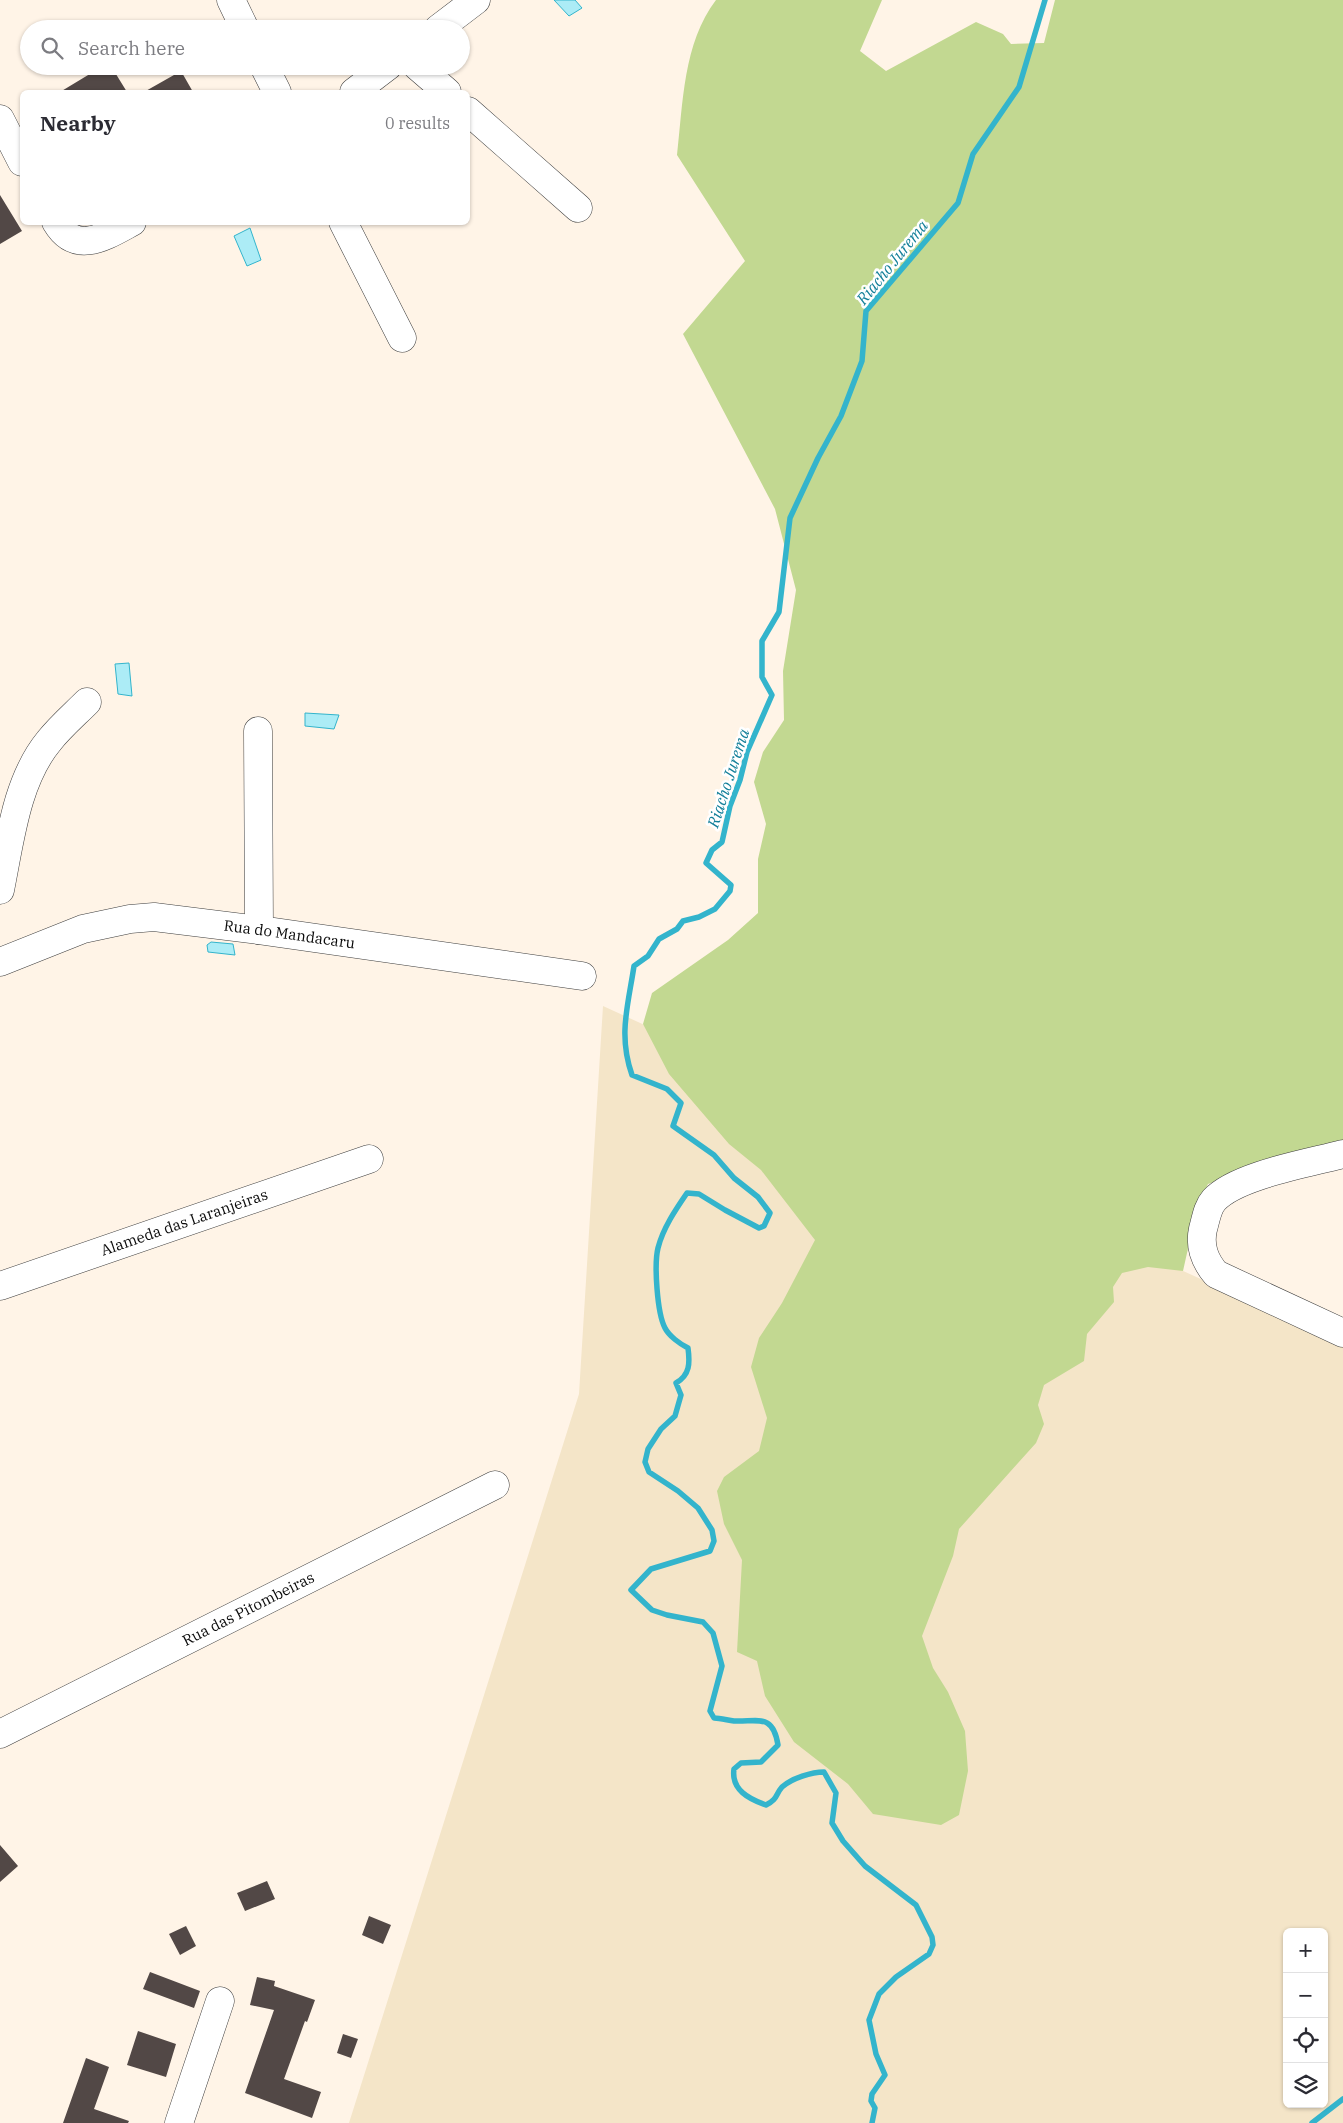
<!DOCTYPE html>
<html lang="en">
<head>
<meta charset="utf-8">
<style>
  body { margin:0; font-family:"IBM Plex Serif",serif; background:#f7f7f7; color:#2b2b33 }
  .controls { position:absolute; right:15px; bottom:15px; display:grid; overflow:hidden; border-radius:8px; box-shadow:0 1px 4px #0004 }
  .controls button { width:45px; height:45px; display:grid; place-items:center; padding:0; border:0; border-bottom:1px solid #e1e1e2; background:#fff; color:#2b2b33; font:25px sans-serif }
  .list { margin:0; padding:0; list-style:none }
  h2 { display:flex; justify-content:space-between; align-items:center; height:65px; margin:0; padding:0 20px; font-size:21px }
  h2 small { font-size:16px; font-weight:400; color:#7c7c81 }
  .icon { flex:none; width:28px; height:28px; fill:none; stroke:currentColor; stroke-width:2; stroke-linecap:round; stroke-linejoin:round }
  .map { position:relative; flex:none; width:1343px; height:2123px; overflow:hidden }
  .search { position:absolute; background:#fff; box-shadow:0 1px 4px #0004; left:20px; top:20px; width:450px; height:55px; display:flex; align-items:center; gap:12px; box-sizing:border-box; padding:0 18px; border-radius:28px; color:#7c7c81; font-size:19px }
  .panel { position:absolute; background:#fff; box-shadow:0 1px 4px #0004; left:20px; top:90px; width:450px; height:135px; border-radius:8px }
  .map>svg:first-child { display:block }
  .farmland { fill:#f4e5c8; fill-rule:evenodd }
  .forest { fill:#c2d891 }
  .water { fill:#acecf6; stroke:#33b4cc }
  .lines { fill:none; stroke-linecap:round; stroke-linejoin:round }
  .stream { stroke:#33b4cc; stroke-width:5.5 }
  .building { fill:#524846 }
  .minor-casing { stroke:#3d3d3d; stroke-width:29 }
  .minor { stroke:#fff; stroke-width:28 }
  .labels { text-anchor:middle; stroke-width:5; stroke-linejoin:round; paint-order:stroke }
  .street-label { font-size:15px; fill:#0a0a0a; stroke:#fff }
  .water-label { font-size:16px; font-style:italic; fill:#15809a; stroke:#fff }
</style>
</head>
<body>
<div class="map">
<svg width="1343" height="2123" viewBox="0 0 1343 2123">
  <rect width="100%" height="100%" fill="#fff4e7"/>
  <path class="farmland" d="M 603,1006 L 1343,1344 L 1343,2123 L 349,2123 L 579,1394 ZM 1287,1932 L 1324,1932 L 1324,2104 L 1287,2104 Z"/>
  <path class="forest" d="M 716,0 L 882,0 L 860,51 L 886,71 L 976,22 L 1003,34 L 1011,44 L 1044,43 L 1055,0 L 1343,0 L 1343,1147 L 1272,1163 L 1208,1184 L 1197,1208 L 1183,1271 L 1148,1267 L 1122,1273 L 1113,1287 L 1114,1302 L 1087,1334 L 1084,1361 L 1044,1385 L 1038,1405 L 1044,1424 L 1036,1443 L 959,1529 L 953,1556 L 922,1636 L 933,1668 L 948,1692 L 965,1731 L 968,1771 L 959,1815 L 941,1825 L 873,1814 L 848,1784 L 794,1742 L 765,1696 L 757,1661 L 737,1652 L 742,1560 L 724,1524 L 717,1491 L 724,1477 L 759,1451 L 767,1418 L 751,1367 L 759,1338 L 782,1303 L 815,1240 L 761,1170 L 729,1144 L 669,1074 L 643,1024 L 652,993 L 728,940 L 758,913 L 758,859 L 766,824 L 754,782 L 763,752 L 784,720 L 783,671 L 796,590 L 775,509 L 683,334 L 745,261 L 677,155 C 683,104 683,43 716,0 Z"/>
  <path class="water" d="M 554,0 L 575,0 L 582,8 L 569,16 Z
    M 250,228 L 261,260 L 247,266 L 234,236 Z
    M 129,663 L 132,696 L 118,694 L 115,664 Z
    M 305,713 L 339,715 L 334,729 L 305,726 Z
    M 211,942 L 233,944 L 235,955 L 208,952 L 207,945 Z"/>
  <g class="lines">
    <path class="stream" d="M 872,2123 L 875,2108 L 871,2101 L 872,2094 L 885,2075 L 876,2054 L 869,2020 L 879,1994 L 896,1977 L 929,1954 L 933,1945 L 932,1937 L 916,1905 L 865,1866 L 843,1841 L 832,1823 L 836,1793 L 824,1772 C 812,1772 792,1778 782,1787 C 775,1795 778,1799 766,1805 C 749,1799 731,1790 734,1769 L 741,1763 L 761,1762 L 778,1745 C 773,1713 758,1722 734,1721 C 727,1720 720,1718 714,1718 L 710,1711 L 722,1666 L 713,1633 L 703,1622 L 667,1615 L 652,1610 L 631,1590 L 651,1569 L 710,1551 L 714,1541 L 712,1530 L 698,1508 L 678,1491 L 649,1472 L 645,1462 L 648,1449 L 661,1429 L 675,1416 L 681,1395 L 676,1383 C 690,1375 690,1363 688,1348 C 680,1344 669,1336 665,1328 C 657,1313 654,1264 658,1248 C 663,1228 676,1209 687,1193 L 699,1194 L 725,1210 L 759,1228 L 764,1226 L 770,1213 L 758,1197 L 734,1178 L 714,1155 L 673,1126 L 681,1103 L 667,1089 L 632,1075 C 618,1035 628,1006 634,966 L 648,956 L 659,939 L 677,929 L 683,921 L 699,917 L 715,909 L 730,891 L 731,885 L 706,863 L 712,850 L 722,842 L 730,806 L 740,780 L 747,752 L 772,695 L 762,677 L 762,641 L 779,612 L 790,518 L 818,458 L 841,416 L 862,361 L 866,311 L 958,203 L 973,154 L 1019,87 L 1045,0
      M 1312,2123 L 1343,2099"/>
  </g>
  <path class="building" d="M 103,66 L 111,66 L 127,92 L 60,92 Z
    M 181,71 L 193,92 L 144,92 Z
    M 0,195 L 22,231 L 0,244 Z
    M 0,1845 L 18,1866 L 0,1882 Z
    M 267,1881 L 275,1899 L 245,1911 L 237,1893 Z
    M 369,1916 L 391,1925 L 383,1944 L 362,1935 Z
    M 186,1926 L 196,1946 L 180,1955 L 169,1934 Z
    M 150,1972 L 200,1991 L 194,2008 L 143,1989 Z
    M 257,1977 L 275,1981 L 274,1986 L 315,2000 L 307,2022 L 305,2021 L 284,2079 L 321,2092 L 312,2118 L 245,2093 L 274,2010 L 250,2005 Z
    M 138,2031 L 176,2044 L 166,2077 L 127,2065 Z
    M 343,2034 L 358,2039 L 351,2058 L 337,2053 Z
    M 86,2058 L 109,2067 L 94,2109 L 129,2121 L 128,2123 L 63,2123 Z"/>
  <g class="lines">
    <defs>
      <g id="minor">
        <path d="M 231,0 L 245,29"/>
        <path d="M 438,29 L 476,0"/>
        <path d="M 264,66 L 277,92"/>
        <path d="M 417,66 L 447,92"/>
        <path d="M 354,92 L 388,66"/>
        <path d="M 468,111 L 578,208"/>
        <path d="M 0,119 L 22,162"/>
        <path d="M 56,222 C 76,256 106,236 132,222"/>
        <path d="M 343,222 L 402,338"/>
        <path d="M 258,731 L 259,930"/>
        <path d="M 0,890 C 10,841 16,781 49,741 C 60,727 74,715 87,702"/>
        <path id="s1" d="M 0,962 L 83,929 L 130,919 L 154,917 L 259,930 L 582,976"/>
        <path d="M 1343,1154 C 1310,1163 1237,1175 1214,1200 C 1207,1208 1206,1219 1203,1229 C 1199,1247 1205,1261 1216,1274 L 1343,1333"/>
        <path id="s2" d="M 0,1286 L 369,1159"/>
        <path id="s3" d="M 0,1734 L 495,1485"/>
        <path d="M 179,2123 L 220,2001"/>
      </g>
    </defs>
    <use href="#minor" class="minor-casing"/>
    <use href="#minor" class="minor"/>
  </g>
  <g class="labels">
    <g class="street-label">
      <text dy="5" stroke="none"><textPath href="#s1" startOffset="298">Rua do Mandacaru</textPath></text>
      <text dy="5" stroke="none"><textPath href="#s2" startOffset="195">Alameda das Laranjeiras</textPath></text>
      <text dy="5" stroke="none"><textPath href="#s3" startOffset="278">Rua das Pitombeiras</textPath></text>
    </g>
    <g class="water-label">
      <text transform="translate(892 262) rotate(-51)" y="6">Riacho Jurema</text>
      <text transform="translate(728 778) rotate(-72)" y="6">Riacho Jurema</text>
    </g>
  </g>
</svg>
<div class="controls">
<button>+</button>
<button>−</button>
<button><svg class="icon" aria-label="locate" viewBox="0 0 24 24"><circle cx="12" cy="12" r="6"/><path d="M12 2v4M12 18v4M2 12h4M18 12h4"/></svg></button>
<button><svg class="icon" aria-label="layers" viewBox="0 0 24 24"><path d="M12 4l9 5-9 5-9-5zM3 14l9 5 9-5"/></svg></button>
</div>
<div class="search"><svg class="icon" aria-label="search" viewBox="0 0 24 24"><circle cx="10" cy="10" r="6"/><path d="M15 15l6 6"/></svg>Search here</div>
<section class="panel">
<h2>Nearby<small>0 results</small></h2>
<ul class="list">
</ul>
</section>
</div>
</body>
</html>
